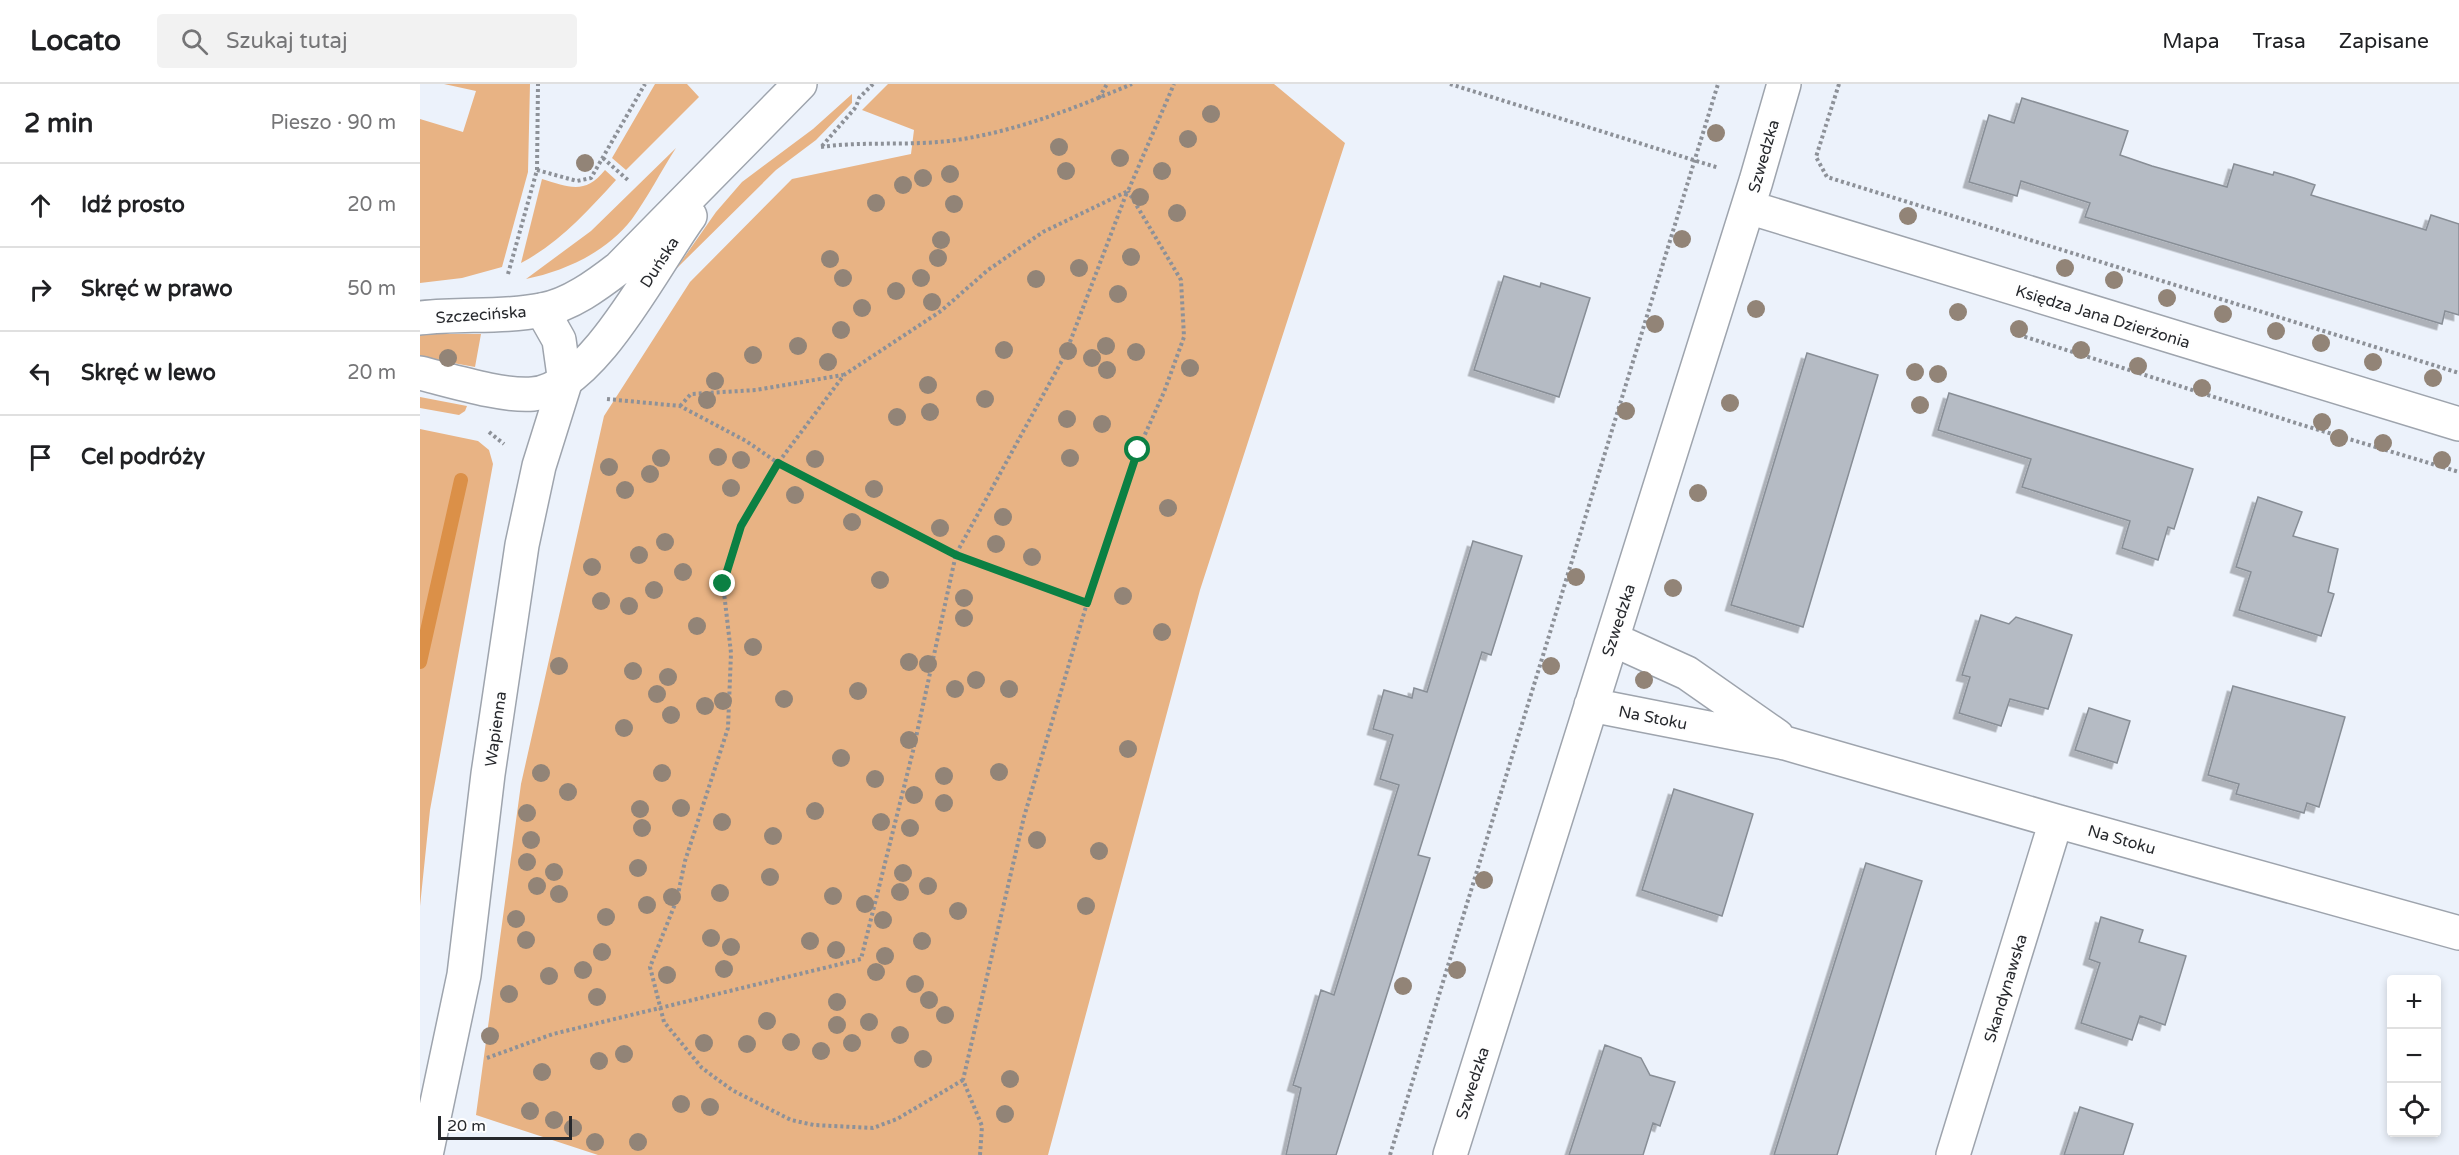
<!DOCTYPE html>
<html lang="pl">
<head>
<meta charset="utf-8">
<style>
  body { margin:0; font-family:"Varela Round",sans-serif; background:#f2f2f2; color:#202124 }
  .controls { position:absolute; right:18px; bottom:18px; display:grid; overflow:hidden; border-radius:6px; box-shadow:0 3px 9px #0003 }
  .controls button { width:54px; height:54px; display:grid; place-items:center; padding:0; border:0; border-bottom:2px solid #e0e0e0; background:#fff; color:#202124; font:30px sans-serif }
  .scale { position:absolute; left:18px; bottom:15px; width:134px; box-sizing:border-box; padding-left:6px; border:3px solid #26282c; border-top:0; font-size:16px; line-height:21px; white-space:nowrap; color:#26282c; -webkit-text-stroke:4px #fefefe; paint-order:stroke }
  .stop { position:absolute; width:18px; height:18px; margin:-14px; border:4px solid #0b8043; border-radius:50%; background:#fff }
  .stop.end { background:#0b8043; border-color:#fff; box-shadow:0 2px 6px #0008 }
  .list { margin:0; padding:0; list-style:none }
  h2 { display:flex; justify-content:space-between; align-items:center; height:78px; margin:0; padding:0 24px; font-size:26px }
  h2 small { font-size:20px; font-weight:400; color:#757577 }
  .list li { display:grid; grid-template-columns:39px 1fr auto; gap:18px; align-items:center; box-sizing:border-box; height:84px; padding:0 24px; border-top:2px solid #e0e0e0 }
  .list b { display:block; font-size:22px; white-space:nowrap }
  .list em { font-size:20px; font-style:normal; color:#757577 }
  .icon { flex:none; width:33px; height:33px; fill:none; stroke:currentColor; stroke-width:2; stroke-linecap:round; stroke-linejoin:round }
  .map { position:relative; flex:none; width:2039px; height:1071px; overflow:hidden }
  header { display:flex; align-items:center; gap:36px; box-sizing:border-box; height:84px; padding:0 30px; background:#fff; border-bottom:2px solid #e0e0e0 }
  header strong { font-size:28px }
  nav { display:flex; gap:33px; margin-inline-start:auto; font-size:21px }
  .search { width:420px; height:54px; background:#f2f2f2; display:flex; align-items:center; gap:15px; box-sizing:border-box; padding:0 21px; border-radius:6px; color:#757577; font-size:22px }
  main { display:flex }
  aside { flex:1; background:#fff }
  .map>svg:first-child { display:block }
  .green { fill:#e8b384 }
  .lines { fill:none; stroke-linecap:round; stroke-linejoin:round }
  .stream { stroke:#db9048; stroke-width:14 }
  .building { fill:#b5bbc4; stroke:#888e96; stroke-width:1.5; filter:url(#shadow) }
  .street-casing { stroke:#9ea4ad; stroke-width:36 }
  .secondary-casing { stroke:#9ea4ad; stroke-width:36 }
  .path { stroke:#8d9198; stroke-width:4; stroke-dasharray:3 3; stroke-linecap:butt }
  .street { stroke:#fff; stroke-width:33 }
  .secondary { stroke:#fff; stroke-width:33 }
  .tree { fill:#928477 }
  .route { stroke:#0b8043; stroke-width:8 }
  .labels { text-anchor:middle; stroke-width:4.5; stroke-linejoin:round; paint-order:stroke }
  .street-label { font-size:16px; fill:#26282c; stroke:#fefefe }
</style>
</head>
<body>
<header>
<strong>Locato</strong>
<div class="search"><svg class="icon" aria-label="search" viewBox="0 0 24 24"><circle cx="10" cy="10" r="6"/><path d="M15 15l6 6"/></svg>Szukaj tutaj</div>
<nav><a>Mapa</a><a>Trasa</a><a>Zapisane</a></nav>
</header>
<main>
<aside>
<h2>2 min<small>Pieszo · 90 m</small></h2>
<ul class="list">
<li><svg class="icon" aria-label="ahead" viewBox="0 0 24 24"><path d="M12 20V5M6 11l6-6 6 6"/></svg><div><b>Idź prosto</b></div><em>20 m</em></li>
<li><svg class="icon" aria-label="right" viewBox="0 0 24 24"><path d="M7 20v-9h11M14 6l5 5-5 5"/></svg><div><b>Skręć w prawo</b></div><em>50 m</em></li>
<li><svg class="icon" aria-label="left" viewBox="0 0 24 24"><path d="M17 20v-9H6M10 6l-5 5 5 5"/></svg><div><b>Skręć w lewo</b></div><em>20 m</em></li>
<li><svg class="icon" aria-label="arrive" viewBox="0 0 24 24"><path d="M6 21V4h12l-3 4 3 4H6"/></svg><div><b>Cel podróży</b></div></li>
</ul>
</aside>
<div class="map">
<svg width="2039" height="1071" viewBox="0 0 2039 1071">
  <defs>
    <filter id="shadow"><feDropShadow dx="-5.5" dy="5.5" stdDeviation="0" flood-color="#0004"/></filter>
  </defs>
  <rect width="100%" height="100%" fill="#ecf2fb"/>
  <path class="green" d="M 24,0 L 110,0 L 108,88 L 82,183 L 42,194 L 0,199 L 0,35 L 43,48 L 56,7 Z
    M 235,0 L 267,0 L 279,13 L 206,86 L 192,74 Z
    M 468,0 L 854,0 L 925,59 L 780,506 L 628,1071 L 178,1071 L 56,1031 L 101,700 L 184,332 L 270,198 L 372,95 L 491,70 L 494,46 L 442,26 Z
    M 432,10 L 432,19 L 396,56 L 356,86 L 256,185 L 296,128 L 322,98 L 393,45 Z
    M 256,64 C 241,87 228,113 212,135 C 187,168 145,187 106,195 L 171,147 Z
    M 185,86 L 196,96 C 167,128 139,159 101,179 L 122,95 C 149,103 165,111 185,86 Z
    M 0,250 L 61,250 L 55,283 L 0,273 Z
    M 0,313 L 47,322 L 45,327 L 39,331 L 0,324 Z
    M 0,345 L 58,357 L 69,366 L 73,380 L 10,726 L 0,822 Z"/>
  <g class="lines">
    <path class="stream" d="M 0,578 L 41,396"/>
  </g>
  <path class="building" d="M 1602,14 L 1708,47 L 1700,71 L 1732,82 L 1807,103 L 1814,80 L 1853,91 L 1854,88 L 1874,94 L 1895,101 L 1891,111 L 2006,146 L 2011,131 L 2039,140 L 2039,231 L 2025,227 L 2022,240 L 1665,133 L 1670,119 L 1601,97 L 1597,112 L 1549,98 L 1569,31 L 1594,39 Z
    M 1084,192 L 1120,203 L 1121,199 L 1170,214 L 1139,313 L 1054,286 Z
    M 1387,269 L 1458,291 L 1383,543 L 1311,521 Z
    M 1529,309 L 1773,385 L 1754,445 L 1748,443 L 1738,476 L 1702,464 L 1710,437 L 1602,403 L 1611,375 L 1518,346 Z
    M 1838,413 L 1882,428 L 1873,452 L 1918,465 L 1908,508 L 1914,510 L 1901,552 L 1819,526 L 1831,488 L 1816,483 Z
    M 1053,457 L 1102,472 L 1071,571 L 1062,568 L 998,771 L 1010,774 L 916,1071 L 866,1071 L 881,1004 L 873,1001 L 901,906 L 914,911 L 979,701 L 960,695 L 973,651 L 953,645 L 964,606 L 992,614 L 994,604 L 1007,608 Z
    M 1561,531 L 1589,540 L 1596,533 L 1652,551 L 1628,625 L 1590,615 L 1581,642 L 1539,629 L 1550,593 L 1542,591 Z
    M 1813,602 L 1925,633 L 1899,723 L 1887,719 L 1884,729 L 1816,710 L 1819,700 L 1788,691 Z
    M 1669,624 L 1710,637 L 1697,679 L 1655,666 Z
    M 1254,705 L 1333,730 L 1302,832 L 1222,806 Z
    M 1446,779 L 1502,797 L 1417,1071 L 1354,1071 Z
    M 1681,833 L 1723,846 L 1719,858 L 1766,872 L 1745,941 L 1720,932 L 1712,956 L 1661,939 L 1680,879 L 1669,875 Z
    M 1185,961 L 1221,974 L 1230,991 L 1255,998 L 1240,1042 L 1233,1039 L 1223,1071 L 1149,1071 Z
    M 1660,1023 L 1713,1040 L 1703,1071 L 1644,1071 Z"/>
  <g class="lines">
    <defs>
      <path id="street" d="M 1328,123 L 2039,340
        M 1192,555 L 1267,589 L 1357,652
        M 1171,621 L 1365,659 L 1636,737 L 2039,849
        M 6,1071 L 44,891 L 68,690 L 102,461 L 119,382 L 145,299 L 139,256 L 122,226
        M 1030,1071 L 1336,97 L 1364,0
        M 1533,1071 L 1636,737"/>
      <path id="secondary" d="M 0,234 C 40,229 82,234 122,226 C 150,221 177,201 199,184 L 380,0
        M 0,289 C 29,296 84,313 113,310 C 173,305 236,178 270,132"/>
    </defs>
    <use href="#street" class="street-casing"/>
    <use href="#secondary" class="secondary-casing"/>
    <path class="path" d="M 1030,0 L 1299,84
      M 1419,0 L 1396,73 L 1407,93 L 2039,289
      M 679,14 L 687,0
      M 402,62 L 436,23 L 439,14 L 453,0
      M 401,63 C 444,57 486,62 529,57 C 592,49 653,25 712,0
      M 183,74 L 209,97
      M 117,86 L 157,97 L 171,94 L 225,0
      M 88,190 L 117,86 L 118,0
      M 1593,249 L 1879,340 L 2039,388
      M 187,315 L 260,322 L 326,357 L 358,379 L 536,470 L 667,519
      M 260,322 L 271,310 L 336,306 L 423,291
      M 69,348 L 84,360
      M 67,974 L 133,950 L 441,875 L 493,667 L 536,470 L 645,271 L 707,108
      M 543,996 L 477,1035 L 453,1044 L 394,1041 L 371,1036 L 312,1006 L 282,984 L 244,938 L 230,883 L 257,815 L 265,777 L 308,644 L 311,569 L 303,500 L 321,442 L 358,379 L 424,291 L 521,227 L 568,186 L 623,148 L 708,107 L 754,0
      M 560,1071 L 562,1042 L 543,996 L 604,733 L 667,519 L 718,366 L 744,308 L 764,253 L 761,196 L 708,107
      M 970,1071 L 1298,0"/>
    <use href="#street" class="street"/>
    <use href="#secondary" class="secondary"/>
  </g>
  <g class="tree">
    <circle cx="791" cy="30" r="9"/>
    <circle cx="1296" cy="49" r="9"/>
    <circle cx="768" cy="55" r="9"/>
    <circle cx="639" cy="63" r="9"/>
    <circle cx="700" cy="74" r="9"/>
    <circle cx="165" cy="79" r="9"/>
    <circle cx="646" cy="87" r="9"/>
    <circle cx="742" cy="87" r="9"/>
    <circle cx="530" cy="90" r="9"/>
    <circle cx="503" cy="94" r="9"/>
    <circle cx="483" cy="101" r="9"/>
    <circle cx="720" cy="113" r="9"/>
    <circle cx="456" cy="119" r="9"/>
    <circle cx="534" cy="120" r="9"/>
    <circle cx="757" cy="129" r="9"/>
    <circle cx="1488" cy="132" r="9"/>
    <circle cx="1262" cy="155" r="9"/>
    <circle cx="521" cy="156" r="9"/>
    <circle cx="711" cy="173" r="9"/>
    <circle cx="518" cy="174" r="9"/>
    <circle cx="410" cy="175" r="9"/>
    <circle cx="659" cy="184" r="9"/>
    <circle cx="1645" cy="184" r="9"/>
    <circle cx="423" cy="194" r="9"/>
    <circle cx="501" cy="194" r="9"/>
    <circle cx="616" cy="195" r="9"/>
    <circle cx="1694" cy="196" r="9"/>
    <circle cx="476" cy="207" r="9"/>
    <circle cx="698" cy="210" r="9"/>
    <circle cx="1747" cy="214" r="9"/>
    <circle cx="512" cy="218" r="9"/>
    <circle cx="442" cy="224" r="9"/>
    <circle cx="1336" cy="225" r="9"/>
    <circle cx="1538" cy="228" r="9"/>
    <circle cx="1803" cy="230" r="9"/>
    <circle cx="1235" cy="240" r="9"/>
    <circle cx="1599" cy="245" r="9"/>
    <circle cx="421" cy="246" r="9"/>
    <circle cx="1856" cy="247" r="9"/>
    <circle cx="1901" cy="259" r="9"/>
    <circle cx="378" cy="262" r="9"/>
    <circle cx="686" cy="262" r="9"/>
    <circle cx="584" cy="266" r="9"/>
    <circle cx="1661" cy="266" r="9"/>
    <circle cx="648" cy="267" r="9"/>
    <circle cx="716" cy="268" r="9"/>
    <circle cx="333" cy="271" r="9"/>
    <circle cx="28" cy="274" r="9"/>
    <circle cx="672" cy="274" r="9"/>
    <circle cx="408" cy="278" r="9"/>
    <circle cx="1953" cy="278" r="9"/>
    <circle cx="1718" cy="282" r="9"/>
    <circle cx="770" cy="284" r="9"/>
    <circle cx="687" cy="286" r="9"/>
    <circle cx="1495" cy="288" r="9"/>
    <circle cx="1518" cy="290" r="9"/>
    <circle cx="2013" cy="294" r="9"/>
    <circle cx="295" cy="297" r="9"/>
    <circle cx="508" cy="301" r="9"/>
    <circle cx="1782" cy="304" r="9"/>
    <circle cx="565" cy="315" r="9"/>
    <circle cx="287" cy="316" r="9"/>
    <circle cx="1310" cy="319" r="9"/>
    <circle cx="1500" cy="321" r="9"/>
    <circle cx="1206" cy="327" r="9"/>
    <circle cx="510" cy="328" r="9"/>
    <circle cx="477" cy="333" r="9"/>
    <circle cx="647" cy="335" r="9"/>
    <circle cx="1902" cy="338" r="9"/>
    <circle cx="682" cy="340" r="9"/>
    <circle cx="1919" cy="354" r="9"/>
    <circle cx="1963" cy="359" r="9"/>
    <circle cx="298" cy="373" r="9"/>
    <circle cx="241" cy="374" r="9"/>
    <circle cx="650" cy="374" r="9"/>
    <circle cx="395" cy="375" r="9"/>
    <circle cx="321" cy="376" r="9"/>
    <circle cx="2022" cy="376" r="9"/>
    <circle cx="189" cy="383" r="9"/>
    <circle cx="230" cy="390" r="9"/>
    <circle cx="311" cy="404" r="9"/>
    <circle cx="454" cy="405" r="9"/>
    <circle cx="205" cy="406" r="9"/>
    <circle cx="1278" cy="409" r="9"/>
    <circle cx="375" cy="411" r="9"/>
    <circle cx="748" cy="424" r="9"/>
    <circle cx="583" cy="433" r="9"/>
    <circle cx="432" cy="438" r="9"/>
    <circle cx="520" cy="444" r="9"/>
    <circle cx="245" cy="458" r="9"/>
    <circle cx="576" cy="460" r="9"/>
    <circle cx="219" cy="471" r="9"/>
    <circle cx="612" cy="473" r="9"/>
    <circle cx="172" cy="483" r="9"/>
    <circle cx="263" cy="488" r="9"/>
    <circle cx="1156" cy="493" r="9"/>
    <circle cx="460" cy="496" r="9"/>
    <circle cx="1253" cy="504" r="9"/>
    <circle cx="234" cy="506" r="9"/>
    <circle cx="703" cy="512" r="9"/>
    <circle cx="544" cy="514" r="9"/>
    <circle cx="181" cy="517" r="9"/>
    <circle cx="209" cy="522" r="9"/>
    <circle cx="544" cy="534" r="9"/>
    <circle cx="277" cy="542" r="9"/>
    <circle cx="742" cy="548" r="9"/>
    <circle cx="333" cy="563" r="9"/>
    <circle cx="489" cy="578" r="9"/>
    <circle cx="508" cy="580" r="9"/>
    <circle cx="139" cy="582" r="9"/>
    <circle cx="1131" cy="582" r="9"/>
    <circle cx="213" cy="587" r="9"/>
    <circle cx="248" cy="593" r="9"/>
    <circle cx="556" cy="596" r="9"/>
    <circle cx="1224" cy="596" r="9"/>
    <circle cx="535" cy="605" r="9"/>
    <circle cx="589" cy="605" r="9"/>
    <circle cx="438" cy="607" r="9"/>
    <circle cx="237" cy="610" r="9"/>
    <circle cx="364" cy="615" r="9"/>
    <circle cx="303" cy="617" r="9"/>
    <circle cx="285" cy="622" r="9"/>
    <circle cx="251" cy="631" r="9"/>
    <circle cx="204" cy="644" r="9"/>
    <circle cx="489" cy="656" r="9"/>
    <circle cx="708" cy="665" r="9"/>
    <circle cx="421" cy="674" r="9"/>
    <circle cx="579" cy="688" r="9"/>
    <circle cx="121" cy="689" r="9"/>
    <circle cx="242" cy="689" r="9"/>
    <circle cx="524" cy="692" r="9"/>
    <circle cx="455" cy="695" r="9"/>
    <circle cx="148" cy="708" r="9"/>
    <circle cx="494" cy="711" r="9"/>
    <circle cx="524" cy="719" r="9"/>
    <circle cx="261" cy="724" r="9"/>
    <circle cx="220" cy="725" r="9"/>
    <circle cx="395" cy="727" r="9"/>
    <circle cx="107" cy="729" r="9"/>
    <circle cx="302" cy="738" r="9"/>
    <circle cx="461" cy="738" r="9"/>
    <circle cx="222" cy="744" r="9"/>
    <circle cx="490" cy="744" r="9"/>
    <circle cx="353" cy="752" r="9"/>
    <circle cx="111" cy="756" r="9"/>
    <circle cx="617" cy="756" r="9"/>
    <circle cx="679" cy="767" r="9"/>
    <circle cx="107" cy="778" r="9"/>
    <circle cx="218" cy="784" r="9"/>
    <circle cx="134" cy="788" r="9"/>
    <circle cx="483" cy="789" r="9"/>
    <circle cx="350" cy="793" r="9"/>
    <circle cx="1064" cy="796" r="9"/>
    <circle cx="117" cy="802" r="9"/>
    <circle cx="508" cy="802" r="9"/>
    <circle cx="480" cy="808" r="9"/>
    <circle cx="300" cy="809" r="9"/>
    <circle cx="139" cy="810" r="9"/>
    <circle cx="413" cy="812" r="9"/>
    <circle cx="252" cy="813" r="9"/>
    <circle cx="445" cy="820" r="9"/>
    <circle cx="227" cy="821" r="9"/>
    <circle cx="666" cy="822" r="9"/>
    <circle cx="538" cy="827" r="9"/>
    <circle cx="186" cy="833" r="9"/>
    <circle cx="96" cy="835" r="9"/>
    <circle cx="463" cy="836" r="9"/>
    <circle cx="291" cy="854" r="9"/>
    <circle cx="106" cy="856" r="9"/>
    <circle cx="390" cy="857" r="9"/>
    <circle cx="502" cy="857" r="9"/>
    <circle cx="311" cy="863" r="9"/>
    <circle cx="416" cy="866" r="9"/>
    <circle cx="182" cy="868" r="9"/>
    <circle cx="465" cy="872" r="9"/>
    <circle cx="304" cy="885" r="9"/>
    <circle cx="163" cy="886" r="9"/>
    <circle cx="1037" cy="886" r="9"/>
    <circle cx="456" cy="888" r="9"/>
    <circle cx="247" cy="891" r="9"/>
    <circle cx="129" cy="892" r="9"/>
    <circle cx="495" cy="900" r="9"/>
    <circle cx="983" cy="902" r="9"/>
    <circle cx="89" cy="910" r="9"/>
    <circle cx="177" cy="913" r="9"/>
    <circle cx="509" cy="916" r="9"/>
    <circle cx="417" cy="918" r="9"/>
    <circle cx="525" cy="931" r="9"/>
    <circle cx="347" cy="937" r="9"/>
    <circle cx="449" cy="938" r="9"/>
    <circle cx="417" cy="941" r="9"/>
    <circle cx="480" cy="951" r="9"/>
    <circle cx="70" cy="952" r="9"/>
    <circle cx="371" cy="958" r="9"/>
    <circle cx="284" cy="959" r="9"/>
    <circle cx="432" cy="959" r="9"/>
    <circle cx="327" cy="960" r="9"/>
    <circle cx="401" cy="967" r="9"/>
    <circle cx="204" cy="970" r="9"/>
    <circle cx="503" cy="975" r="9"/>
    <circle cx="179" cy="977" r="9"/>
    <circle cx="122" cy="988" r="9"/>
    <circle cx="590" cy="995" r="9"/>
    <circle cx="261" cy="1020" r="9"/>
    <circle cx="290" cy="1023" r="9"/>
    <circle cx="110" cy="1027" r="9"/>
    <circle cx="585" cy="1030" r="9"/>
    <circle cx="134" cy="1036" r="9"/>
    <circle cx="153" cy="1044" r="9"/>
    <circle cx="175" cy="1058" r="9"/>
    <circle cx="218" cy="1058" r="9"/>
  </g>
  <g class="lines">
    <path class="route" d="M 303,500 L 321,442 L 358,379 L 536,471 L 667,519 L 718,366"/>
  </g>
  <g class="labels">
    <g class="street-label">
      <text transform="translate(1343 72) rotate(-74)" y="6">Szwedzka</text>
      <text transform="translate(239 178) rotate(-57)" y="6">Duńska</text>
      <text transform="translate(61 230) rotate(-4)" y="6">Szczecińska</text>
      <text transform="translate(1683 232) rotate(17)" y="6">Księdza Jana Dzierżonia</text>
      <text transform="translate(1198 536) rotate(-72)" y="6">Szwedzka</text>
      <text transform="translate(1233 633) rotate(11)" y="6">Na Stoku</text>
      <text transform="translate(75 645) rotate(-82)" y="6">Wapienna</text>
      <text transform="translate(1702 755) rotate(16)" y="6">Na Stoku</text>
      <text transform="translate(1585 904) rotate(-73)" y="6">Skandynawska</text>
      <text transform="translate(1052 999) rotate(-72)" y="6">Szwedzka</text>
    </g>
  </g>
</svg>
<div class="controls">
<button>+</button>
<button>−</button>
<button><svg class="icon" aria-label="locate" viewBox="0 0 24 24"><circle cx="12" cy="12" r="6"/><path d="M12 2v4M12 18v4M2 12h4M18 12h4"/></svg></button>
</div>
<div class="scale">20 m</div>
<div class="stop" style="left:718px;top:366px"></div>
<div class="stop end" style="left:303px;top:500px"></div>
</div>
</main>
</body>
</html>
